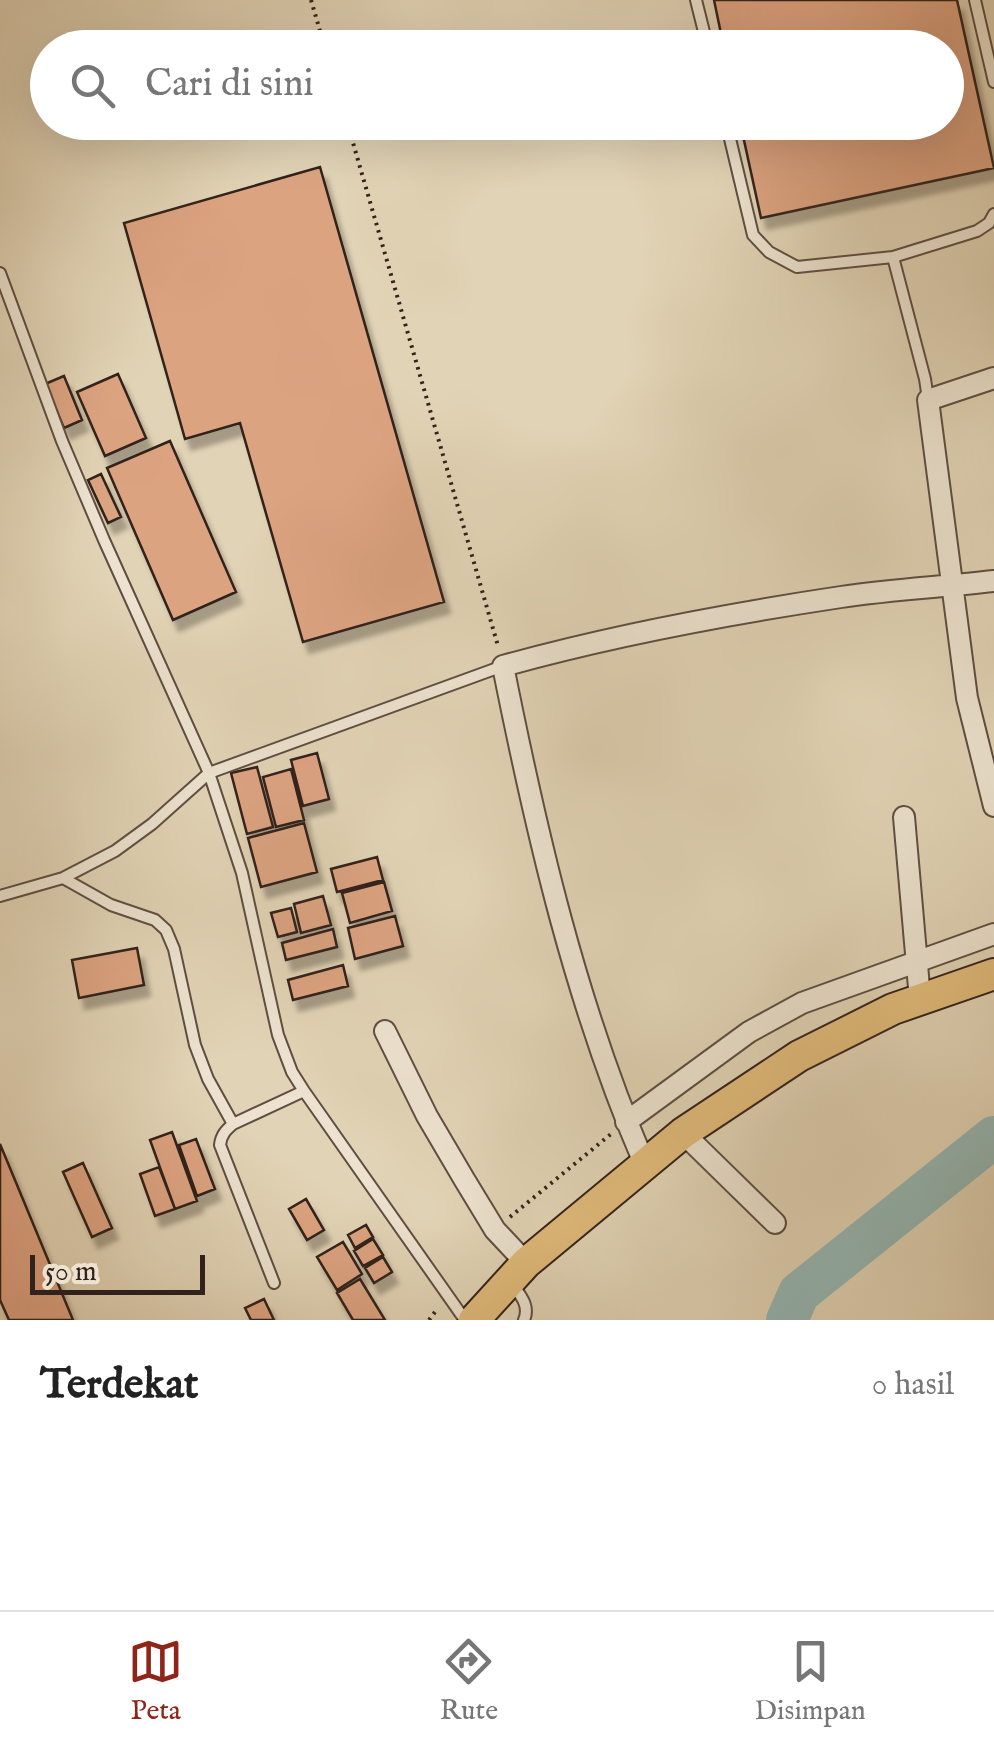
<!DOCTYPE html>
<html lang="id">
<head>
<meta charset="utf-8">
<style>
  body { margin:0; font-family:"IM FELL English",serif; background:#f2f2f2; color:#222 }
  .scale { position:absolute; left:30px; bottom:25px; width:175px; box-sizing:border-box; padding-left:10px; border:5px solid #32221c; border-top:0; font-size:28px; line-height:35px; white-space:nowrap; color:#32221c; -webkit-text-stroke:8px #ece2cf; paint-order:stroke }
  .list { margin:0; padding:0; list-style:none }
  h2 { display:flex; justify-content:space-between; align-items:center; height:130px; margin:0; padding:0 40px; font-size:42px }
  h2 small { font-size:32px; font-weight:400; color:#767676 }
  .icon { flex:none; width:55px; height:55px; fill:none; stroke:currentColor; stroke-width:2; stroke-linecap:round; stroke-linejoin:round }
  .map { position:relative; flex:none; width:994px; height:1320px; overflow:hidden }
  .search { position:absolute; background:#fff; box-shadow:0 10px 40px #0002; left:30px; right:30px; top:30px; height:110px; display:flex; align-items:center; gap:25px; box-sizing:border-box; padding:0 35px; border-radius:55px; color:#767676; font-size:38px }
  .sheet { height:290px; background:#fff }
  nav { display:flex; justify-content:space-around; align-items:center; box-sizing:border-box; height:140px; border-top:2px solid #e0e0e0; background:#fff; font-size:28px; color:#767676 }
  nav a { display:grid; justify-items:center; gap:5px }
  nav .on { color:#8f2418 }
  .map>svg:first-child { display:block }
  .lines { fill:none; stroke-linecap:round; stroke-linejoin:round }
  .river { stroke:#95b7b3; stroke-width:42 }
  .building { fill:#dca381; stroke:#32221c; stroke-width:2.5; filter:url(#shadow) }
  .lane-casing { stroke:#5e4e42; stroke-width:14 }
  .street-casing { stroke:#5e4e42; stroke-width:24 }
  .primary-casing { stroke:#32221c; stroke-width:34 }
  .path { stroke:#32221c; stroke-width:4; stroke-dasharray:2.5 5; stroke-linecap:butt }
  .lane { stroke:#ece2cf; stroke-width:10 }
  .street { stroke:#ece2cf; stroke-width:20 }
  .primary { stroke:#e0ba7a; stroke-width:30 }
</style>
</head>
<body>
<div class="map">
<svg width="994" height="1320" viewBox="0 0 994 1320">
  <defs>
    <filter id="shadow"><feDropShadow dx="6" dy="11" stdDeviation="2.5" flood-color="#0004"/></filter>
  </defs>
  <rect width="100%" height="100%" fill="#e1d3b5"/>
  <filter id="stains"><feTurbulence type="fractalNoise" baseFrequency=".002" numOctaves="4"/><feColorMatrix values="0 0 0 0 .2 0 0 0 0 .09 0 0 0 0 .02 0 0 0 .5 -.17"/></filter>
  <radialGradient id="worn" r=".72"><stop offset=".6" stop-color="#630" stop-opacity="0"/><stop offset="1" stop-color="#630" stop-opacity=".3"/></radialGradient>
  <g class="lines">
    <path class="river" d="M 787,1320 L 799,1293 L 994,1137"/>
  </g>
  <path class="building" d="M 714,0 L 957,0 L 994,168 L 761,218 L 740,122 L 946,122 L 946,48 L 724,48 Z
    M 320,167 L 444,602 L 303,642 L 240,423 L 185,439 L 124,223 Z
    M 118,374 L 146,438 L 105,456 L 77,392 Z
    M 64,376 L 82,420 L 64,428 L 45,384 Z
    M 170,441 L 236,592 L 173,620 L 107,468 Z
    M 101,474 L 121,517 L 108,523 L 88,480 Z
    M 317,753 L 329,799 L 303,806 L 291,760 Z
    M 257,767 L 273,827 L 247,834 L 231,773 Z
    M 291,769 L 304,820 L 276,827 L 263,777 Z
    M 304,823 L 317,872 L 261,887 L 248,838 Z
    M 377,857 L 383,880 L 337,892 L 331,869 Z
    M 384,882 L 392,911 L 350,923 L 342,893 Z
    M 323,896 L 331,925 L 301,933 L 294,904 Z
    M 291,908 L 297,932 L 278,937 L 271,913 Z
    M 395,916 L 403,946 L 355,959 L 348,928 Z
    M 333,929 L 337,947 L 286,960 L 282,943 Z
    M 137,948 L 144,985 L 79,998 L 72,960 Z
    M 343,965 L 348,986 L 293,1000 L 288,980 Z
    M 172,1132 L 197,1201 L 175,1209 L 150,1140 Z
    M 196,1139 L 215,1189 L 197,1196 L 179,1145 Z
    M 0,1144 L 73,1320 L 9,1320 L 0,1300 Z
    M 83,1163 L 112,1228 L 92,1237 L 63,1172 Z
    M 159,1167 L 175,1209 L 155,1216 L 140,1174 Z
    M 306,1199 L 324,1230 L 307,1240 L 289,1209 Z
    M 366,1225 L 373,1237 L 355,1248 L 348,1235 Z
    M 373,1239 L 383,1255 L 363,1266 L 354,1251 Z
    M 343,1242 L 362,1274 L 337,1290 L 317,1257 Z
    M 383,1257 L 392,1272 L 374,1283 L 365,1268 Z
    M 360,1279 L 385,1320 L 353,1320 L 337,1293 Z
    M 264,1299 L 274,1320 L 251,1320 L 245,1308 Z"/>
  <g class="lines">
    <defs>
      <path id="lane" d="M 696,0 L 708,48
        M 975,0 L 994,82
        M 726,122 L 753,235 L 769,252 L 797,267 L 893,257 L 925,379 L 928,399
        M 893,257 L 977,231 L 989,223 L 994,214
        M 0,273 L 62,441 L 104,540 L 209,773 L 242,873 L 278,1035 L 292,1072 L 304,1091 L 465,1320
        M 63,878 L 111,905 L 155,920 L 166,930 L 174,949 L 195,1045 L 208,1079 L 233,1124
        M 0,896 L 63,878 L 115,851 L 152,824 L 209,773 L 503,666
        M 274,1283 L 220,1145 C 221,1135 226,1130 233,1124 L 304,1091
        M 513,1285 C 521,1296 530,1306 524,1320"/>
      <path id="street" d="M 994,378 L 928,400 L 967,698 L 994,806
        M 904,817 L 920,999
        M 385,1031 L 427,1116 L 464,1179 L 495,1230 L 526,1263
        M 626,1122 L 749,1032 L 802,1003 L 994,934
        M 683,1133 L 775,1223
        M 645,1165 C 576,1005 537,836 503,666 C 614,635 728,614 841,597 C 892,589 943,587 994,581"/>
      <path id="primary" d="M 474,1320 L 526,1263 L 683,1133 L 799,1056 L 893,1009 L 994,974"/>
    </defs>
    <use href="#lane" class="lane-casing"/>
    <use href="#street" class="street-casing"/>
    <use href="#primary" class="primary-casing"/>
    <path class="path" d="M 311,0 L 325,48
      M 347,122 L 498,646
      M 510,1217 L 611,1134
      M 429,1320 L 438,1308"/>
    <use href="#lane" class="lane"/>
    <use href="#street" class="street"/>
    <use href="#primary" class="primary"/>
  </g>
  <rect width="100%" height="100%" filter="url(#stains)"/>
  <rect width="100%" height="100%" fill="url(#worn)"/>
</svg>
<div class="scale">50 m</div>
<div class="search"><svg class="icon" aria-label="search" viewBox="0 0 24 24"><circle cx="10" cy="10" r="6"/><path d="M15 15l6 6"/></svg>Cari di sini</div>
</div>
<section class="sheet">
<h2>Terdekat<small>0 hasil</small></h2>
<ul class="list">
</ul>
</section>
<nav>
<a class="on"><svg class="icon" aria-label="map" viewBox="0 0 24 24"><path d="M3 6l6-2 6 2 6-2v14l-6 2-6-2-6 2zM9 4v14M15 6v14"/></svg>Peta</a>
<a><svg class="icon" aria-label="directions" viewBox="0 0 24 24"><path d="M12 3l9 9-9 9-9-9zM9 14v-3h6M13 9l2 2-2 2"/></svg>Rute</a>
<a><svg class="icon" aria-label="saved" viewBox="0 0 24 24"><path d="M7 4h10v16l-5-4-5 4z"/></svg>Disimpan</a>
</nav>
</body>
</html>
